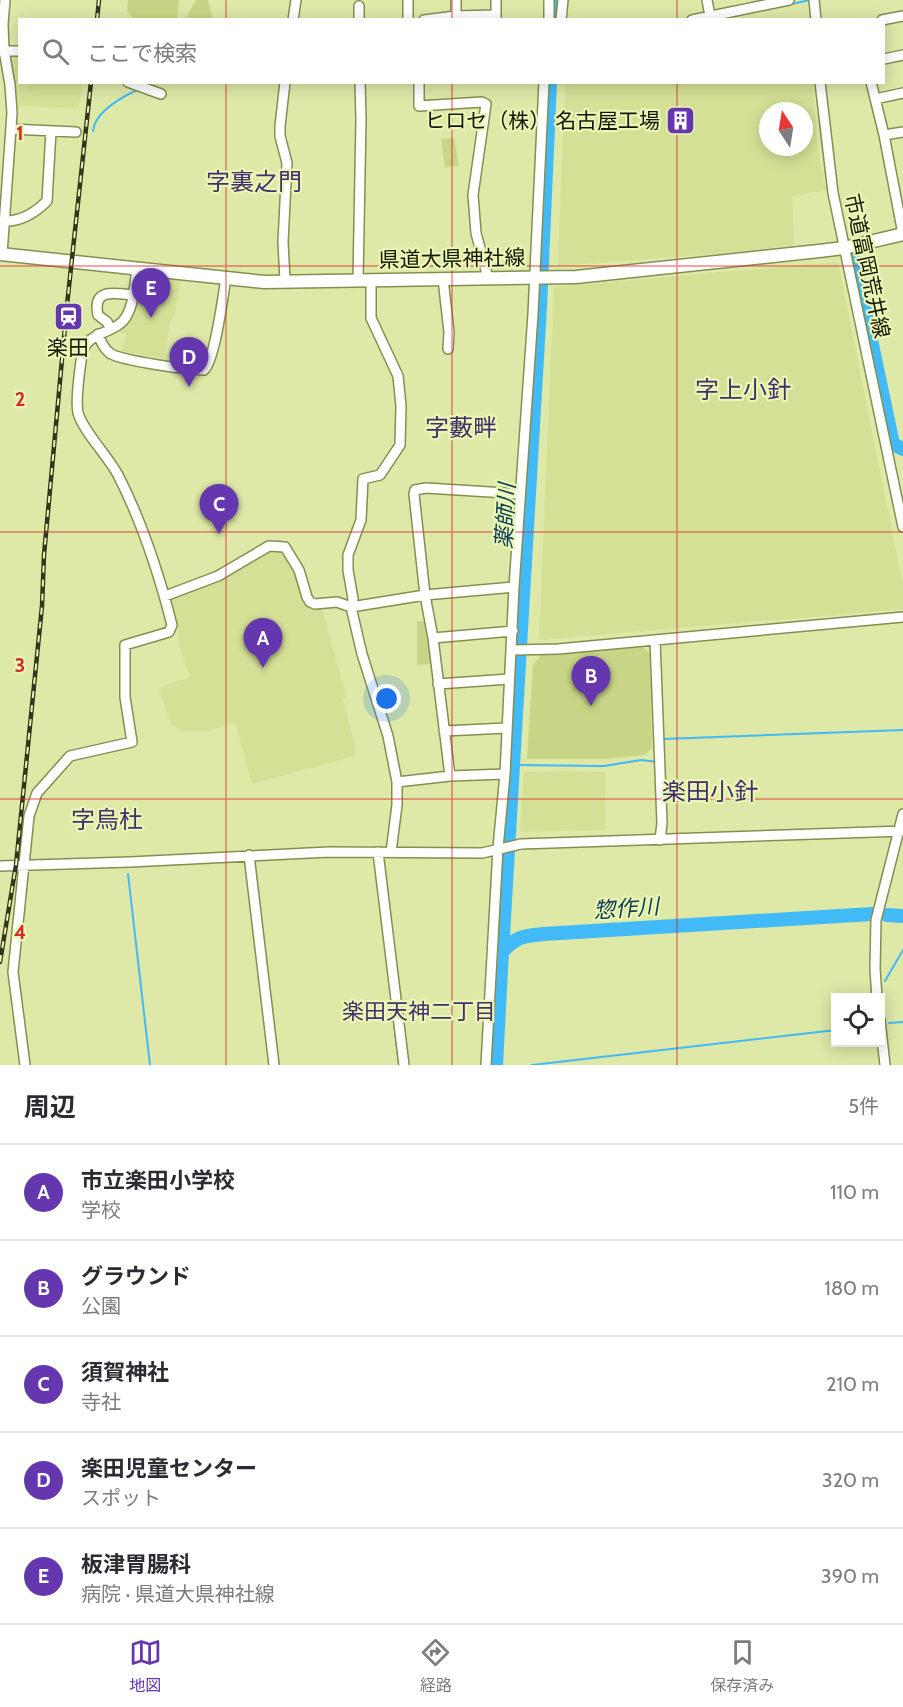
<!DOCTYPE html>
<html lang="ja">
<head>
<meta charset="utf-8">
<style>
  body { margin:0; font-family:Cabin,"Noto Sans JP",sans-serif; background:#f2f2f3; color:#2b2b33 }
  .controls { position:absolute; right:18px; bottom:18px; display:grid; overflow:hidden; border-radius:0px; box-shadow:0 3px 15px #0003 }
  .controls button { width:54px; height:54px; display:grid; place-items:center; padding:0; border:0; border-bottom:2px solid #e1e1e2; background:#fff; color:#2b2b33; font:30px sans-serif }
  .compass { position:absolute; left:759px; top:102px; width:54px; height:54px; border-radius:50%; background:#fff; box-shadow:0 3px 15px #0003; rotate:348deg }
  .you { position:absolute; left:387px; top:699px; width:21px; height:21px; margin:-15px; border:4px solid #fff; border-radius:50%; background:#1a73e8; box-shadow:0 0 0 9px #1a73e833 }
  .badge { display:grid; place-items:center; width:39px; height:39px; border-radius:50%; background:#6437af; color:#fff; font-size:20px; font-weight:700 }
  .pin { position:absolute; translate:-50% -50px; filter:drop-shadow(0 2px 3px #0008) }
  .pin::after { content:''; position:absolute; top:32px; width:21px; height:18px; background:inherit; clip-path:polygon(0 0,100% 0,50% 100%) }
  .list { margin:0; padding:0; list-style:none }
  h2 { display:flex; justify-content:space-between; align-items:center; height:78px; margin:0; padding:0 24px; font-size:26px }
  h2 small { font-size:20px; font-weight:400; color:#7c7c81 }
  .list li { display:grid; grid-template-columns:39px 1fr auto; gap:18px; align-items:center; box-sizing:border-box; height:96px; padding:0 24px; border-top:2px solid #e1e1e2 }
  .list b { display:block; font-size:22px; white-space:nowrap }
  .list p { margin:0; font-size:20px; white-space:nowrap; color:#7c7c81 }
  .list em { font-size:20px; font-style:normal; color:#7c7c81 }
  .icon { flex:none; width:33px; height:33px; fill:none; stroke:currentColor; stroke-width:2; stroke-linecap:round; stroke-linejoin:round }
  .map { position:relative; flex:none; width:903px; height:1065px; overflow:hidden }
  .search { position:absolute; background:#fff; box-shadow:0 3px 15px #0003; left:18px; right:18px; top:18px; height:66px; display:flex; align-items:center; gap:15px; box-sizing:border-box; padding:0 21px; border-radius:0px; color:#7c7c81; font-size:22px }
  .sheet { height:558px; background:#fff }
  nav { display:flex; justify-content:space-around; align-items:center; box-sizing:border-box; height:84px; border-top:2px solid #e1e1e2; background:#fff; font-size:16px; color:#7c7c81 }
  nav a { display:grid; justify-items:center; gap:3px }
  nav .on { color:#6437af }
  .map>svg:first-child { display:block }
  .built { fill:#d5e097; fill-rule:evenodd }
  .green { fill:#c9d586 }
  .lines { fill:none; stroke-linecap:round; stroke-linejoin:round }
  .stream { stroke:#41baf7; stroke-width:2 }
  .river { stroke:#41baf7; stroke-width:14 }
  .minor-casing { stroke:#858e51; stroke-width:12 }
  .major-casing { stroke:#858e51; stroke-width:15 }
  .minor { stroke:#fff; stroke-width:9 }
  .major { stroke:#fff; stroke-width:12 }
  .rail-casing { stroke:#32361a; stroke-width:4.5 }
  .rail { stroke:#ebf5b4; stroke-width:2; stroke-dasharray:7; stroke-linecap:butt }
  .grid { fill:none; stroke:#d62828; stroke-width:1.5; stroke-opacity:0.55 }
  .labels { text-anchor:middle; stroke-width:4.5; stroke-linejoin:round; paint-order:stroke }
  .poi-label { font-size:21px; fill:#141601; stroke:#ebf5b4; text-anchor:end }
  .street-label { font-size:21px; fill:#141601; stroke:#ebf5b4 }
  .water-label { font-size:22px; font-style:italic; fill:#0b3e57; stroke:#ebf5b4 }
  .neighbourhood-label { font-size:22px; fill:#422f6b; stroke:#ebf5b4 }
  .quarter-label { font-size:24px; fill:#422f6b; stroke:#ebf5b4 }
  .grid-label { font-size:20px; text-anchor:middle; font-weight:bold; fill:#d62828; stroke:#ebf5b4; stroke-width:4.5; stroke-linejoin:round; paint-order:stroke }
</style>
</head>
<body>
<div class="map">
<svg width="903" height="1065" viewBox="0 0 903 1065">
  <rect width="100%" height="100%" fill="#dee8a7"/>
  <path class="built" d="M 9,56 L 19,57 L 20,82 L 82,83 L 79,108 L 16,106 Z
    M 565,83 L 813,83 L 817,145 L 826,190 L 792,196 L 794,245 L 723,253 L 558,266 ZM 768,111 L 804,111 L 804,147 L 768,147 Z
    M 838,262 L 903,586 L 903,609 L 539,640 L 554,287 Z
    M 139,277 L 181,281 L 174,317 L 170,320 L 164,359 L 121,351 L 126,334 L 120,333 L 128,322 L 133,309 Z
    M 281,549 L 296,573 L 305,604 L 314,609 L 321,609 L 324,616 L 346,695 L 343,700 L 356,750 L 354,756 L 252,784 L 235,722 L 208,731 L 182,731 L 171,724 L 159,688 L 190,677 L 179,644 L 178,625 L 170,598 L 232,574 L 268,550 Z
    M 564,771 L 605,772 L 606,830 L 520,832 L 524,772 Z"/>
  <path class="green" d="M 128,0 L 179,0 L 177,19 L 134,19 L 127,11 Z
    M 196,0 L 208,0 L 213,19 L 185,19 Z
    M 454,138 L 459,166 L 445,167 L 443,156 L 451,155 L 443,155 L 441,139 Z
    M 417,621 L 428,621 L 432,664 L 417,665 Z
    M 641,645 L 650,654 L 652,748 L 645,755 L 605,759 L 527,759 L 533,665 L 541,655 Z"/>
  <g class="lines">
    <path class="stream" d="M 792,4 L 810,0
      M 93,131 C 95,112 120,98 137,90
      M 663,739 L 903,730
      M 514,765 L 604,766 L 641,760 L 658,762
      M 128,874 L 150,1065
      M 885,981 L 903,950
      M 390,987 L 399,1065
      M 889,1023 L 903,1022
      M 532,1065 L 836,1030"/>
    <path class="river" d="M 555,20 L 556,0
      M 852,250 L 893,444 L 903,449
      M 887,915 L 903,916
      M 502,952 L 540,307 L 550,82
      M 496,1065 L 502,952 C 517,936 523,936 544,934 L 872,914"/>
    <defs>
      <path id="minor" d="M 408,0 L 408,20
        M 456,0 L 456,16
        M 707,0 L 710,16
        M 814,0 L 816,20
        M 359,6 L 359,20
        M 496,19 L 496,0
        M 293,20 L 296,0
        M 424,20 L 456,16 L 496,15
        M 549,20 L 549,0
        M 561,20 L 563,0
        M 692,20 L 789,0
        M 882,20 L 903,16
        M 0,51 L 20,51
        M 884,59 L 903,55
        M 128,82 L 161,94
        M 285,82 L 280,126 L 280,136 L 287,163 L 283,242 L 285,281
        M 419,82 L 419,106 L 482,102 L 486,104 L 473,195 L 476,233 L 488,278
        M 820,82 L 833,193 L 903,527
        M 871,82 L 884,135 L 903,234
        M 875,99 L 903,93
        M 11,129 L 76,132
        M 884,135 L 903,132
        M 6,221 C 21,221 36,212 47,201 L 51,131
        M 2,254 L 12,113 L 10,85 L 4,50 L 3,24 L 5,0
        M 443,279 L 449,332 L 448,349
        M 358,280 L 361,119 L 360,82
        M 371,280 L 371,318 L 398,376 L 401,406 L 400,445 L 380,475 L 363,479 L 361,520 L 348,555 L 348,570 L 353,599 L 351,607 L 362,654 L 388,736 L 397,782 L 397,805 L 391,852
        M 111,329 L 107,322 L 98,315 C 92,288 115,293 132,295
        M 98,334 C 100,341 105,350 111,354 C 125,361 187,370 204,370 C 215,360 223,296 226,278
        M 514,587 L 425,595 L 414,494 L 415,490 L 426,488 L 520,494
        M 165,596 L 218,576 L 269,546 L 285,547 L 299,570 L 307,597 L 310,602 L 315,604 L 337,602 L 351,607 L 425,595 L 433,638 L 450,776
        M 433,638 L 513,631
        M 655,640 L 662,823 L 660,840
        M 512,650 L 558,649 L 903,617
        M 438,684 L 509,679
        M 444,731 L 507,728
        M 397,782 L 450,776 L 505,774
        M 378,852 L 404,1065
        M 249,855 L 274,1065
        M 0,866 L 130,862 L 329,852 L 482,853 L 521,844 L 903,831
        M 877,998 L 875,969 L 876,920 L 903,814
        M 880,1020 L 885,1065
        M 25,1065 L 13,972 L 29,816 L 37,793 L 70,756 L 132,742 L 125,697 L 125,645 L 169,632 L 172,625 C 159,574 142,522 118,475 C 108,456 83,431 78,413 C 75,399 80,369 82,354 C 86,331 116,334 126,317 C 134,304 135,283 137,268
        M 486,1065 L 498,848 L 505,774 L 514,587 L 533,314 L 544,82"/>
      <path id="major" d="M 0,254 L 264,282 L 576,277 L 819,251 L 844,248 L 903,234"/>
    </defs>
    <use href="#minor" class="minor-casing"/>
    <use href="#major" class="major-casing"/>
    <use href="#minor" class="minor"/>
    <use href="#major" class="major"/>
    <defs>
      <path id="rail" d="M 97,20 L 99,0
        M 0,962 L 16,865 L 42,606 L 44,555 L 67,305 L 91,82"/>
    </defs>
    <use href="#rail" class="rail-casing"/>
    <use href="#rail" class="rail"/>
  </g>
  <path class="grid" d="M 226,0 L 226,20M 452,0 L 452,20M 677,0 L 677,20M 226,82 L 226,1065M 452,82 L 452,1065M 677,82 L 677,1065M 0,266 L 903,266M 0,532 L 903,532M 0,799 L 903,799"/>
  <defs>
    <symbol id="building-square" viewBox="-11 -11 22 22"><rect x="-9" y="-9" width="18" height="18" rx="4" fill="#6437af" stroke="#ebf5b4"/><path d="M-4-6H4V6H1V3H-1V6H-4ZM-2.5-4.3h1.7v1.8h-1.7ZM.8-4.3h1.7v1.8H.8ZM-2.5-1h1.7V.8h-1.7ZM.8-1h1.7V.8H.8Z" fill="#fff"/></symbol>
    <symbol id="station-square" viewBox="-11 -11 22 22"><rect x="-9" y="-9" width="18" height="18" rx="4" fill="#6437af" stroke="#ebf5b4"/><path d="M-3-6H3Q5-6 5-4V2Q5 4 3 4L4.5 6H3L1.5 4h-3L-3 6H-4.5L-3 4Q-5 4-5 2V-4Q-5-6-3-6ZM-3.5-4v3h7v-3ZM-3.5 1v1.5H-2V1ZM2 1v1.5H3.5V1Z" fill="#fff"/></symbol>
  </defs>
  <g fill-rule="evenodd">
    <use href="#building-square" x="664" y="104" width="33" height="33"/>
    <use href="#station-square" x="52" y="300" width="33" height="33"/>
  </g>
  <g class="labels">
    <g class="poi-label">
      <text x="660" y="128">ヒロセ（株） 名古屋工場</text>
      <text x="68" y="355" text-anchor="middle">楽田</text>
    </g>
    <g class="street-label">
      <text transform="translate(452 259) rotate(-1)" y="7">県道大県神社線</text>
      <text transform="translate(867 266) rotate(78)" y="7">市道富岡荒井線</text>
    </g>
    <g class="water-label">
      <text transform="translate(505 516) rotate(-87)" y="8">薬師川</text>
      <text transform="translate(626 908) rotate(-4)" y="8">惣作川</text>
    </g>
    <g class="neighbourhood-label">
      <text x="419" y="1019">楽田天神二丁目</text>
    </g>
    <g class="quarter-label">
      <text x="254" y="190">字裏之門</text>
      <text x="743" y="398">字上小針</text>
      <text x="461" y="436">字藪畔</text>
      <text x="710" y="800">楽田小針</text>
      <text x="107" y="828">字烏杜</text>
    </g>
  </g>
  <g class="grid-label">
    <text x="20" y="140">1</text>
    <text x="20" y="406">2</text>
    <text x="20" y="672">3</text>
    <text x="20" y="939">4</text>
  </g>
</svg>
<div class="controls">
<button><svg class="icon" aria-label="locate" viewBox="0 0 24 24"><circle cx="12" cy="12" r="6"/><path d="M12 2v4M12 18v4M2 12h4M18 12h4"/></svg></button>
</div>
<svg class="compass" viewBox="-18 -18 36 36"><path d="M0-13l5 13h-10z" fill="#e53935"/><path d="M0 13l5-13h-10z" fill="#7c7c81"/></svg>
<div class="you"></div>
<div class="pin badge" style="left:263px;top:668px">A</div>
<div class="pin badge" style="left:591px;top:706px">B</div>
<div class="pin badge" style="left:219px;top:534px">C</div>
<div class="pin badge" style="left:189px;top:387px">D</div>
<div class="pin badge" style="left:151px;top:318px">E</div>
<div class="search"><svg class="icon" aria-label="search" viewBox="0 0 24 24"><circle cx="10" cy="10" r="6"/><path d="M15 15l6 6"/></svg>ここで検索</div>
</div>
<section class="sheet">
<h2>周辺<small>5件</small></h2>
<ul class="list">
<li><span class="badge">A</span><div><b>市立楽田小学校</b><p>学校</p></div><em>110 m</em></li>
<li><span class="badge">B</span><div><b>グラウンド</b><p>公園</p></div><em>180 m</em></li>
<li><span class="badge">C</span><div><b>須賀神社</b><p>寺社</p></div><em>210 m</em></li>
<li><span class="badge">D</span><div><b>楽田児童センター</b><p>スポット</p></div><em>320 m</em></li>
<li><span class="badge">E</span><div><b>板津胃腸科</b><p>病院 · 県道大県神社線</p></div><em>390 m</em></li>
</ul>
</section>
<nav>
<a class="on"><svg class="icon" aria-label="map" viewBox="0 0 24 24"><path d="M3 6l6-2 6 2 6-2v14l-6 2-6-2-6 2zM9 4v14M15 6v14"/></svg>地図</a>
<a><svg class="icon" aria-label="directions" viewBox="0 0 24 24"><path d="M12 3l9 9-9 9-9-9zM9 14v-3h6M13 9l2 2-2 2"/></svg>経路</a>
<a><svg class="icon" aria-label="saved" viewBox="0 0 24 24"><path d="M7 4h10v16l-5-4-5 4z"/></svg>保存済み</a>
</nav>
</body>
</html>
